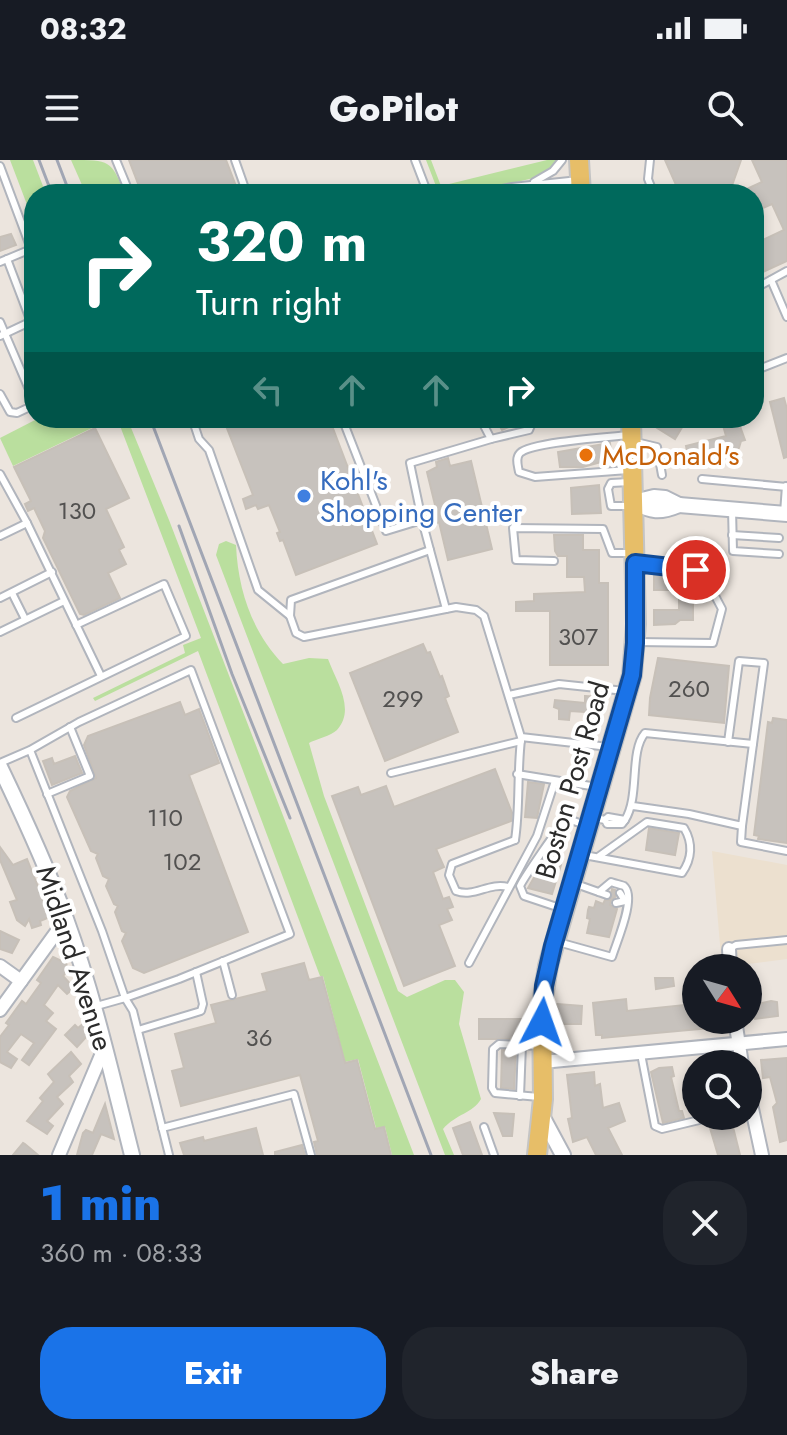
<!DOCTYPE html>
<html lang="en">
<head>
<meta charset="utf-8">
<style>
	:root { --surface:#171b24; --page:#20242c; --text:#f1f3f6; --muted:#9ea1a6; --accent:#1a73e8 }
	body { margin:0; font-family:Jost,sans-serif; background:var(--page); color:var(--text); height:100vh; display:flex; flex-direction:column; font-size:30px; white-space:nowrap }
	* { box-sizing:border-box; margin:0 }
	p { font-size:26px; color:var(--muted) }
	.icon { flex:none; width:44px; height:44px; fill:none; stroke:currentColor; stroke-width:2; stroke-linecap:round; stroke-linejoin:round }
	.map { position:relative; height:995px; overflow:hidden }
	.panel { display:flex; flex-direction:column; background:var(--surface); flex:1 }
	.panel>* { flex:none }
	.top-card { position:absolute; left:24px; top:24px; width:740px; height:244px; border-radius:32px; box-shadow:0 4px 12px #0003; background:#00695c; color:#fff; overflow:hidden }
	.needle { width:52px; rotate:127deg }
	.controls { position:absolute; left:682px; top:794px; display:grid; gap:16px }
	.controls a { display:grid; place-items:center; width:80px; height:80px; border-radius:50%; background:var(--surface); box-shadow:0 4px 12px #0003; font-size:40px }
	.pin { position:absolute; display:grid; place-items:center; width:68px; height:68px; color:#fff; margin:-34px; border:4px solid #fff; border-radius:50%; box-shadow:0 2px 8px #0007 }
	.me { position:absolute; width:88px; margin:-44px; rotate:4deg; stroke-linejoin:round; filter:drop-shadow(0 0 6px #0008) }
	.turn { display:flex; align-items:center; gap:28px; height:168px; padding:0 40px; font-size:36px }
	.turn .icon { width:104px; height:104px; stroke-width:2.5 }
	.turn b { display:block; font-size:56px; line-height:68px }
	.lanes { display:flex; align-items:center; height:76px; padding:0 40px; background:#0003; justify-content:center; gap:40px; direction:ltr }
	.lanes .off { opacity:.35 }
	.round { display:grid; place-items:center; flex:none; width:84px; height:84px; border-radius:32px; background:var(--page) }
	.overview { display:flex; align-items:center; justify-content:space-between; height:136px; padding:0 40px }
	h1 { font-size:48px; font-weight:800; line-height:60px; color:var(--accent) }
	.cta { display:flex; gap:16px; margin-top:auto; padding:16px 40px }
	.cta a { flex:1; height:92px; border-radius:32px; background:var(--accent); color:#fff; font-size:32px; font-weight:800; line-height:92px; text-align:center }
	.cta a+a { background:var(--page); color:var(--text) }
	.status { display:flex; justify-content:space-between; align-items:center; height:56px; padding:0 40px; background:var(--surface); direction:ltr }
	.status svg { height:22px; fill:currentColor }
	header { display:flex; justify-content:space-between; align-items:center; height:104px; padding:0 40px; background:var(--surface); font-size:36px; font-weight:800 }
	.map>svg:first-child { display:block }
	.education { fill:#ece0cf }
	.green { fill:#badf9e }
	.building { fill:#c7c2bd; stroke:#c7c0b8; stroke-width:2 }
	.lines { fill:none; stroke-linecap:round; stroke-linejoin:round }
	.service-casing { stroke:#b1b5bd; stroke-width:10 }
	.minor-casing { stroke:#b1b5bd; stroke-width:16 }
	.tertiary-casing { stroke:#b1b5bd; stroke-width:18 }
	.primary-casing { stroke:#c4c4c4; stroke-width:22 }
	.service { stroke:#fff; stroke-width:6 }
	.minor { stroke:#fff; stroke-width:12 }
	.tertiary { stroke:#fff; stroke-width:14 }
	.primary { stroke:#e7be68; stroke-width:18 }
	.rail { stroke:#a1a6b4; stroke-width:3 }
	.route-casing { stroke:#114b97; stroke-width:20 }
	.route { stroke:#1a73e8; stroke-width:14 }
	.food-dot { fill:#e8710a; stroke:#fff; stroke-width:3 }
	.shop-dot { fill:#3f7fe0; stroke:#fff; stroke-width:3 }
	.labels { text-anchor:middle; stroke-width:8; stroke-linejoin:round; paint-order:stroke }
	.number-label { font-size:24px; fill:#525150 }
	.food-label { font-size:28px; fill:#c56008; stroke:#fff; text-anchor:start }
	.shop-label { font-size:28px; fill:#366cbe; stroke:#fff; text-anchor:start }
	.street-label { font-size:28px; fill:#2b2b2b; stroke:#fff }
</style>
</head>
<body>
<div class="status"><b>08:32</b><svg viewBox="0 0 49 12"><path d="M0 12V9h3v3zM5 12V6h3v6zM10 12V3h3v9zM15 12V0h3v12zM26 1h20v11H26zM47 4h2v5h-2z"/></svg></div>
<header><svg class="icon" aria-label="menu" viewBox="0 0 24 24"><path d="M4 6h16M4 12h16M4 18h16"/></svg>GoPilot<svg class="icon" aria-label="search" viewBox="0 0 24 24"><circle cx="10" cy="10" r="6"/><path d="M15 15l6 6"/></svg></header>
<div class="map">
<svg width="787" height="995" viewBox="0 0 787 995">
	<rect width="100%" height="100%" fill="#ece5de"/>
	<path class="education" d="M 712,691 L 787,705 L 787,799 L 740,805 L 740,808 L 722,808 Z"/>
	<g class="green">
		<path d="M 10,0 L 33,0 L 46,34 L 34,34 L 34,63 Z"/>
		<path d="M 71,0 C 110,0 111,0 125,34 L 86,34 Z"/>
		<path d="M 426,0 L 431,0 L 441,26 L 547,0 L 559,0 L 552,9 L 538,17 L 465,34 L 439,34 Z"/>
		<path d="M 39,258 L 90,258 L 94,267 L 13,306 L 0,278 Z"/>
		<path d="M 117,258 L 127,258 L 169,360 L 414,995 L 392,995 L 385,967 L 376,968 L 358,899 L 345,902 L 323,816 L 320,816 L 198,491 L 95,541 L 93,538 L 185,493 L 183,485 L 201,478 Z"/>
		<path d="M 226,381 L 236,385 C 238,430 252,472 283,504 L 309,498 L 328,499 C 336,521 356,549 337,570 C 331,576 316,579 309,583 L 324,636 L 398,831 L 407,837 L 445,820 L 455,820 L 464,832 L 459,864 L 481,939 C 473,953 456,954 443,969 L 454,995 L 445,995 L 216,395 L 219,384 Z"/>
	</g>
	<g class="building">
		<path d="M 129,0 L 226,0 L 239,34 L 142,34 Z"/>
		<path d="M 665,0 L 741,0 L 729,34 L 680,34 Z"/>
		<path d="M 752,0 L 787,0 L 787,101 L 754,116 L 754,84 L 784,70 L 772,44 L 754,52 L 754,34 L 736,34 L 762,22 Z"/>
		<path d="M 11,74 L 16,85 L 0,91 L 0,77 Z"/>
		<path d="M 784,238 L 787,249 L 787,297 L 784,298 L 770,242 Z"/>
		<path d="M 223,258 L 329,258 L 377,384 L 296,415 L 283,380 L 280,381 L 277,373 L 280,372 L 269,345 L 258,349 L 256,345 L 246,349 L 243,339 L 253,335 Z"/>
		<path d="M 495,258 L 528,258 L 502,270 Z"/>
		<path d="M 663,258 L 675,258 L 684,264 L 675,279 L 657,268 Z"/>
		<path d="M 721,258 L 737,258 L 745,280 L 741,281 L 739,288 L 689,301 L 686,286 L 726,276 Z"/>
		<path d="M 95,268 L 129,338 L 106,349 L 124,387 L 119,390 L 126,404 L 108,413 L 120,438 L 84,455 L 80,454 L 43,378 L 45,371 L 34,348 L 28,351 L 25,344 L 31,341 L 14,307 Z"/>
		<path d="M 610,283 L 612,299 L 583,307 L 560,307 L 558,292 Z"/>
		<path d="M 448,298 L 450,306 L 471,301 L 492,389 L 448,400 L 439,362 L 436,363 L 433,350 L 436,349 L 427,312 L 437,307 L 436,302 Z"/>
		<path d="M 599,325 L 601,353 L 572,354 L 571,328 Z"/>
		<path d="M 554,375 L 583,375 L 583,390 L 599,390 L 599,423 L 608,423 L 608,505 L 550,505 L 550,451 L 516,451 L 516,442 L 534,441 L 534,434 L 585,432 L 584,417 L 567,417 L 567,396 L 558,396 L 555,391 Z"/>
		<path d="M 654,412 L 695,417 L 698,429 L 693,430 L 693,460 L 680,460 L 675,464 L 654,465 L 654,450 L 679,450 L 679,430 L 654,430 Z"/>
		<path d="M 423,484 L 427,493 L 430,492 L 440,517 L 442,516 L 449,536 L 445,538 L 458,572 L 385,601 L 350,513 Z"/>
		<path d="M 658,498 L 729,506 L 724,563 L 649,555 L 650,538 Z"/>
		<path d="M 585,536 L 601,537 L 600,553 L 570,551 L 569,560 L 559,559 L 559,549 L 554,547 L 555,540 L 585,543 Z"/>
		<path d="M 180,542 L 185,555 L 199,549 L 219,603 L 189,615 L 248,772 L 144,813 L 133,808 L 122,781 L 126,773 L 122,771 L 115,752 L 118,746 L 114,744 L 106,726 L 109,719 L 103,716 L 96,698 L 98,694 L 91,691 L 67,637 L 70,631 L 96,618 L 84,585 L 88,576 Z"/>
		<path d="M 773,558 L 787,560 L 787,683 L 758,679 L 759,676 L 754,675 L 768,562 L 772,563 Z"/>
		<path d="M 75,596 L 82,613 L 52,625 L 43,601 L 52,598 L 54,604 Z"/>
		<path d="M 495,609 L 512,653 L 511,661 L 436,689 L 444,707 L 433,712 L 443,739 L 449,737 L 453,747 L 447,749 L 452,760 L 439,765 L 455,806 L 404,826 L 332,636 L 358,627 L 361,635 L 386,626 L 394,647 Z"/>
		<path d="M 528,622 L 544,624 L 537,658 L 525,657 Z"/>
		<path d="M 649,668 L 679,673 L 675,695 L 646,690 Z"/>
		<path d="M 0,687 L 13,705 L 27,699 L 50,757 L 40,761 L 41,765 L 32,768 L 29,759 L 25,766 L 17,760 L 10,742 L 17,740 L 0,700 Z"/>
		<path d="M 544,700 L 561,705 L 552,734 L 528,728 Z"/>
		<path d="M 612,729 L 615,730 L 615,737 L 611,740 L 610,745 L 617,749 L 609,777 L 587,773 L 590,759 L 587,758 L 588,750 L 589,747 L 594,748 L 596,741 L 603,744 L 605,740 L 610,740 Z"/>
		<path d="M 0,771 L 19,780 L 12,793 L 0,789 Z"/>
		<path d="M 53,797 L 66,803 L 68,810 L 63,816 L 74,828 L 67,834 L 58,825 L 44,845 L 53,853 L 46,861 L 56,869 L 29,905 L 22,900 L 34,883 L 21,874 L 7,892 L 17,899 L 11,908 L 0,902 L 0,877 L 9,865 L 6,863 L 22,841 L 26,844 L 41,823 L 37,820 Z"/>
		<path d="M 304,803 L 309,820 L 322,817 L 345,903 L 357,900 L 375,969 L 384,967 L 391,995 L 317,995 L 314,982 L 318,981 L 300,915 L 181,946 L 172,911 L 184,908 L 175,874 L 216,863 L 211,845 L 267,831 L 262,814 Z"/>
		<path d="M 655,818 L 673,818 L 674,826 L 656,829 Z"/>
		<path d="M 626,839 L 627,851 L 694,844 L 695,860 L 721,860 L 721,867 L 602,878 L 602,875 L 596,875 L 593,843 Z"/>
		<path d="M 771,841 L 777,842 L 778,856 L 755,859 L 753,845 Z"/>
		<path d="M 557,844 L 582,846 L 581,864 L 556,864 Z"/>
		<rect x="479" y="859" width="42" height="20"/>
		<path d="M 85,862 L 88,875 L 77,887 L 65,875 L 75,865 L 78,868 Z"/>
		<path d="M 502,890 L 516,891 L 514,929 L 501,928 Z"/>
		<path d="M 71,892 L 81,904 L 69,916 L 73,922 L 57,937 L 63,944 L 47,961 L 53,966 L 47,974 L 27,961 L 43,941 L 40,938 L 54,922 L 48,914 Z"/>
		<path d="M 787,898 L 787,980 L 780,982 L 773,947 L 777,943 L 770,917 L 763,918 L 761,900 Z"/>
		<path d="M 672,907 L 674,916 L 671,917 L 679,951 L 682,951 L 684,958 L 663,963 L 651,912 L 659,908 Z"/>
		<path d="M 594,912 L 595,926 L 600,924 L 603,948 L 619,943 L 625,961 L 608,968 L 622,995 L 596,995 L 587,977 L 573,982 L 568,959 L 572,958 L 567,915 Z"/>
		<path d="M 105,944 L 114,979 L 101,974 L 92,995 L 77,995 L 83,973 L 86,970 L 93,973 Z"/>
		<path d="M 494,953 L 514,954 L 512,976 L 503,976 Z"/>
		<path d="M 470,962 L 482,995 L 463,995 L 453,968 Z"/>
		<path d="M 732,963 L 740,995 L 718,995 L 710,968 Z"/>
		<path d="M 256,968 L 263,995 L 184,995 L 180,983 L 203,977 L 204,981 Z"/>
		<path d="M 23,983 L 25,984 L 38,995 L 13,995 Z"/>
		<path d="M 302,985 L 305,995 L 275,995 L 275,992 Z"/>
	</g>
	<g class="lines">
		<g class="service-casing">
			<g id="service">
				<path d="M 116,0 L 130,34"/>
				<path d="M 235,0 L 247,34"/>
				<path d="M 415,0 L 428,34"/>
				<path d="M 650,0 L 648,19 L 654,34"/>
				<path d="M 0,6 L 34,97"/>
				<path d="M 534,22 L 553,11 L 562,0"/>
				<path d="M 479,34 L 512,27 L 579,20"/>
				<path d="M 7,99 L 34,170"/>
				<path d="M 0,102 L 31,89"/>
				<path d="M 771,120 L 787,157"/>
				<path d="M 754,129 L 787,111"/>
				<path d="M 0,162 L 34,241"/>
				<path d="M 0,176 L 34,160"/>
				<path d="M 754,211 L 787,198"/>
				<path d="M 0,234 L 10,252 L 17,253 L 34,245"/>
				<path d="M 192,258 L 199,279 L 209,290 L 258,430 L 290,456"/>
				<path d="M 342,258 L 386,371 L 422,360 L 410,303 L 491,279 L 480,258"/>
				<path d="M 491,279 L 529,270 L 534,258"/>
				<path d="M 636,282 L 657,287 L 662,315"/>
				<path d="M 628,310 L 535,317 L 519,312 C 518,306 515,298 520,293 C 531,282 610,277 629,275"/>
				<path d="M 0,314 L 27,363 L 101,516"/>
				<path d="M 702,319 L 787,327"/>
				<path d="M 630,322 L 611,323 L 608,329 L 611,346 L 632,346"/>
				<path d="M 732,349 L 733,391 L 779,394"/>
				<path d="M 784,353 L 786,326"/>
				<path d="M 422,360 L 430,390 L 291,440 L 290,456 L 296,473 L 304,477 L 456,447 L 476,450 L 484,456 L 521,577 L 609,587"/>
				<path d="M 732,375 L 779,378"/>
				<path d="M 0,376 L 27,363"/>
				<path d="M 430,390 L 446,449"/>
				<path d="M 554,401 L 516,400 L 513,368 L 603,369 L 612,393 L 631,393"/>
				<path d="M 12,433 L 25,459"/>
				<path d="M 0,438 L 52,412"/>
				<path d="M 0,472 L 64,441"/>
				<path d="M 637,482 L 713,483 L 722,449 L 705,417 L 696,410 L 638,404"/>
				<path d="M 509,535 L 559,524 L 625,531"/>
				<path d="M 16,558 L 186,476 L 164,424 L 76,465"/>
				<path d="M 728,582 L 739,501 L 764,503 L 753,584"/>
				<path d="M 0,603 L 30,590 L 79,562 L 191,510 L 290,774 L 179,819 L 125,838 L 102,771 L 30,590"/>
				<path d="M 391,613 L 521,581"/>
				<path d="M 517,614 L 597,627"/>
				<path d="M 47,634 L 90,616 L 70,567"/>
				<path d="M 595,658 L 605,660 L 607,664 L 622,664 L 625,660 L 608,657 L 605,660"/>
				<path d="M 625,660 C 640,636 629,592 645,573 L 753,584 L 742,666 L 689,654 L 633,646"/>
				<path d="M 742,666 L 741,682 L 787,691"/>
				<path d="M 515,680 C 520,647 517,614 521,580"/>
				<path d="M 584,695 L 682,713 C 692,699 693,683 684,668 L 647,662 L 598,697"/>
				<path d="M 576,724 L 607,735"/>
				<path d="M 508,727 C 489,722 474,738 456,731 L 449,715 L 452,704 L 515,680"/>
				<path d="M 616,743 L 625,741 L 620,733"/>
				<path d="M 563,749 L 524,736 L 520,726 C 524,718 560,664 565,662 C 567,661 569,661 571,660 L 585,665"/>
				<path d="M 558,782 L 612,797 C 616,783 637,737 624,726 C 622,725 613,723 611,722 L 599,732"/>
				<path d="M 729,789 L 736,785 L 787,780"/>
				<path d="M 223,801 L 232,835"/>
				<path d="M 469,803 L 537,676 L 555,621"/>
				<path d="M 93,847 L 125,838 L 133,851 L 169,995"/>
				<path d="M 138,870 L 201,851 L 203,844 L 196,812"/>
				<path d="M 641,894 L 655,966 L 662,969 L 716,956"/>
				<path d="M 520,936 L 522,885"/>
				<path d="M 539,937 L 495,933 L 492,928 L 493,889 L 499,884 L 541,886"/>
				<path d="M 484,967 L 494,995"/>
				<path d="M 162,968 L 294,934 L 311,995"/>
			</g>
		</g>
		<g class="minor-casing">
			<g id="minor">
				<path d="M 729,789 L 730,808"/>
				<path d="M 0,806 L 21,821"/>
				<path d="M 0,850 L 66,759"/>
				<path d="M 735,860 L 742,904"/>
				<path d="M 542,902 L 787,879"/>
				<path d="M 748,930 L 762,995"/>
				<path d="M 59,995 L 105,886"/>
			</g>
		</g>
		<g class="tertiary-casing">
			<g id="tertiary">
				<path d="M 654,337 L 665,338 L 679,345 C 660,353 651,352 634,342 Z"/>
				<path d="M 679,345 L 787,354"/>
				<path d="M 0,607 C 24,657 47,707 66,759 C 94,836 112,916 132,995"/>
				<path d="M 542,956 L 563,995"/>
			</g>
		</g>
		<g class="primary-casing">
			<g id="primary">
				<path d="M 579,0 L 581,34"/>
				<path d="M 537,995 L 543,939 L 542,844 L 548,806 L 632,515 L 636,464 L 631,258"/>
			</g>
		</g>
		<use href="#service" class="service"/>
		<use href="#minor" class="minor"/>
		<use href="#tertiary" class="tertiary"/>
		<use href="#primary" class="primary"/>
		<g class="rail">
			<path d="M 39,0 L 52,34"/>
			<path d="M 57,0 L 70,34"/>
			<path d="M 150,258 L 431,995"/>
			<path d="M 179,366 L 232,514 L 290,658"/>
		</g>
	</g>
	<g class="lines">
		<g class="route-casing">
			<path id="route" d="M 542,862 L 544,826 L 553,786 L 632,515 L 635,483 L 635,403 L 696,410"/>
		</g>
		<use href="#route" class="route"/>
	</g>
	<circle class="food-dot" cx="586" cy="295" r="8"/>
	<circle class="shop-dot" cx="304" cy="336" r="8"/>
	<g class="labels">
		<g class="number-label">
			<text x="77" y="359">130</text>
			<text x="578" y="485">307</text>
			<text x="689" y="537">260</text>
			<text x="403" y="547">299</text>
			<text x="165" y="666">110</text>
			<text x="182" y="710">102</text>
			<text x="259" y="886">36</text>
		</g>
		<g class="food-label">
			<text x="602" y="305">McDonald's</text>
		</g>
		<g class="shop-label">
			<text x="320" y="330">Kohl's<tspan x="320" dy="32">Shopping Center</tspan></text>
		</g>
		<g class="street-label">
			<text transform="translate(572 620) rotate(-74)" y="10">Boston Post Road</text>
			<text transform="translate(75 798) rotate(72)" y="10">Midland Avenue</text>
		</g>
	</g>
</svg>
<div class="controls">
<a><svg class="needle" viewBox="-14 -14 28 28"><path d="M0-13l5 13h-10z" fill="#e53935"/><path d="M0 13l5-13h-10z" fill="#9ea1a6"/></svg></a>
<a><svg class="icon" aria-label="search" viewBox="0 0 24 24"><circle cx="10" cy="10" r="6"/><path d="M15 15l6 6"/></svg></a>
</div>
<div class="pin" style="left:696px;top:410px;background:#d93025"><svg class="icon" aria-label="arrive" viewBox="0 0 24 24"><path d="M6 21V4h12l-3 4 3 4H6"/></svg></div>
<svg class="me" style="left:542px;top:862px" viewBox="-20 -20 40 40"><path d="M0-17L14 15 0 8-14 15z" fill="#1a73e8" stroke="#fff" stroke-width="4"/></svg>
<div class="top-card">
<div class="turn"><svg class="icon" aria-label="right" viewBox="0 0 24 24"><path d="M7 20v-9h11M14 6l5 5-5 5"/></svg><div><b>320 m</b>Turn right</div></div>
<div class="lanes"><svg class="icon off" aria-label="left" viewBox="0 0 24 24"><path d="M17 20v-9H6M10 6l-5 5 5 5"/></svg><svg class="icon off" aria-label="ahead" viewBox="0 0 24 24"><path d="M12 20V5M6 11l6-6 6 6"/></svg><svg class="icon off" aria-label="ahead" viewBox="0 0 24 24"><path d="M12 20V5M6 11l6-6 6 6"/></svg><svg class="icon" aria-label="right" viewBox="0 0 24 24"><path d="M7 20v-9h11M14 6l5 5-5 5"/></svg></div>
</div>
</div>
<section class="panel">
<div class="overview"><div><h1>1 min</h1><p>360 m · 08:33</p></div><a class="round"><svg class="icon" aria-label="close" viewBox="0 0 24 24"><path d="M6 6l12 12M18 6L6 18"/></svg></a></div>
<div class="cta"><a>Exit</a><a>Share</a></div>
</section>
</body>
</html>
